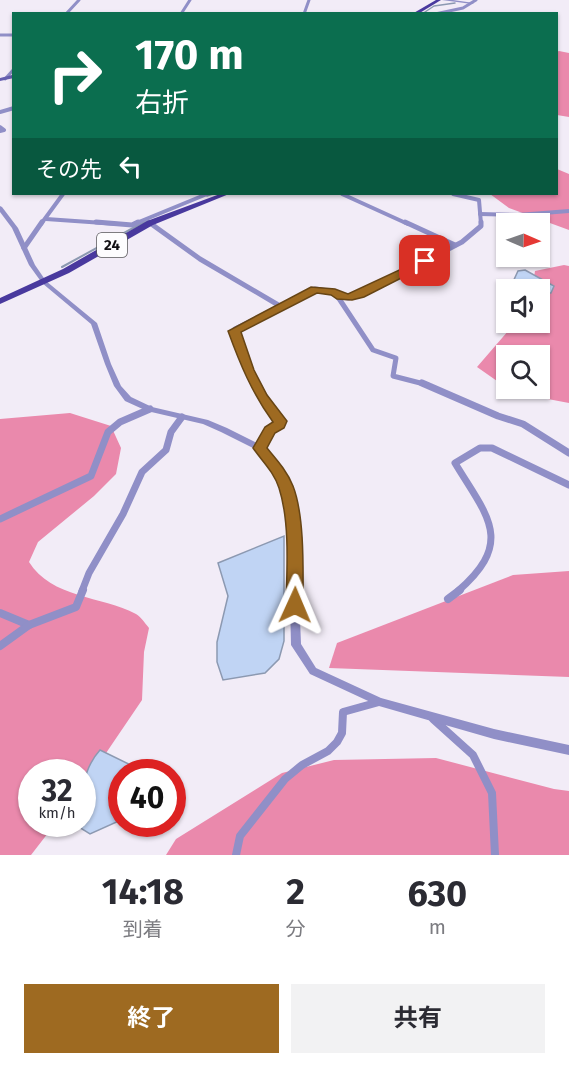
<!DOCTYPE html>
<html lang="ja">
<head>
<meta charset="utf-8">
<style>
	:root { --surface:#fff; --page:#f2f2f3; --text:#2b2b33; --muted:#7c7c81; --accent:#9e6a21 }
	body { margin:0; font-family:"Fira Sans","Noto Sans JP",sans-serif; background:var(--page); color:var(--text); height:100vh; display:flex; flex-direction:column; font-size:22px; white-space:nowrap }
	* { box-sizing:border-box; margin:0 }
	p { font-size:20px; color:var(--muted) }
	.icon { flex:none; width:33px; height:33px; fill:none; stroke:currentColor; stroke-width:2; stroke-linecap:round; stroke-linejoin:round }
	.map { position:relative; height:855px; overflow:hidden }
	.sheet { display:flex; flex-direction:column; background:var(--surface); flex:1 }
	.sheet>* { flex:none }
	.top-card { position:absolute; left:12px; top:12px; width:546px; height:183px; border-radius:0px; box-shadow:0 2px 4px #0004; background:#0b6e4f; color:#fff; overflow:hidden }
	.needle { width:39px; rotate:92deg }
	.fabs { position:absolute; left:496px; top:213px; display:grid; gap:12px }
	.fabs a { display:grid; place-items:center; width:54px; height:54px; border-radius:0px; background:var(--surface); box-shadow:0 2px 4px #0004; font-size:30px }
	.speed { position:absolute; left:18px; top:759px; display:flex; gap:12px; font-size:30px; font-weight:700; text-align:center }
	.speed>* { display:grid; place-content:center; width:78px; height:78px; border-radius:50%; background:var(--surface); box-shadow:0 2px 4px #0004; line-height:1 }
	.speed small { font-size:15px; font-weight:400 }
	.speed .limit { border:9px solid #d22; background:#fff; color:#111 }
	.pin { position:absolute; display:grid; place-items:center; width:51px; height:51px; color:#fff; margin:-26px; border-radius:12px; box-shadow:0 3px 9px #0006 }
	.me { position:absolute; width:66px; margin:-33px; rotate:1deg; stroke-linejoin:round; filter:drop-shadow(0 0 4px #0008) }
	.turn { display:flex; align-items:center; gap:21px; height:126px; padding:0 24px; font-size:27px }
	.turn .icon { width:78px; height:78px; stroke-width:2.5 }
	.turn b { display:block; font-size:42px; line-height:51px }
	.then { display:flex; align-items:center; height:57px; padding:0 24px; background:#0003; gap:12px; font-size:22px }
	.eta { display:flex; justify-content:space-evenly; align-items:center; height:102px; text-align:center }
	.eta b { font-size:36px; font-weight:700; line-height:42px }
	.action { display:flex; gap:12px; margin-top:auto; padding:12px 24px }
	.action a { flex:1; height:69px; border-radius:0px; background:var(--accent); color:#fff; font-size:24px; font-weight:700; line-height:69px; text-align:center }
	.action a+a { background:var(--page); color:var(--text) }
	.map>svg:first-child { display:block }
	.forest { fill:#ea89ac }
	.water { fill:#c0d4f4; stroke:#8c99b1; stroke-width:1.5 }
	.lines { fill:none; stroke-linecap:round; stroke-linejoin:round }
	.stream-far1 { stroke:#8c99b1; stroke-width:1.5 }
	.stream { stroke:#8c99b1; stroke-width:2 }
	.minor-far4 { stroke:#908fc7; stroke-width:3 }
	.minor-far3 { stroke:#908fc7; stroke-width:4 }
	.minor-far2 { stroke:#908fc7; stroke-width:5 }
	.minor-far1 { stroke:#908fc7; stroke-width:7 }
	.minor { stroke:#908fc7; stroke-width:8 }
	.tertiary { fill:#908fc7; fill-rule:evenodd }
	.secondary { fill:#655fb0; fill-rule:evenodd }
	.primary { fill:#49399e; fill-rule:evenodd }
	.route { fill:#9e6a21; stroke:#674515; stroke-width:1.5 }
	.labels { text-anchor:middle; stroke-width:6; stroke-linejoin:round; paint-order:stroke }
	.shield { fill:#fdfcfe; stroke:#58575a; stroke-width:1.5 }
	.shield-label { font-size:15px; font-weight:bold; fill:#121014 }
</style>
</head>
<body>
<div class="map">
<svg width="569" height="855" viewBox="0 0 569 855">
	<rect width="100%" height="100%" fill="#f2ecf7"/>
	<g class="forest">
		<path d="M 559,51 L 569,53 L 569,117 L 557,115 L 556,52 Z"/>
		<path d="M 557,169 L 569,174 L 569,230 L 509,208 L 490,194 L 556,194 Z"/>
		<path d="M 564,265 L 569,266 L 569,403 L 532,396 L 508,389 L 540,388 L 540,356 L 507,356 L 507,388 L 477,367 L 515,323 L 540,322 L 540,290 L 532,289 L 535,271 Z"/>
		<path d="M 70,413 L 111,426 L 121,448 L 116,474 L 94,496 L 38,542 L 29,562 C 51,598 102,596 136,614 C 141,617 145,623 149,628 L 144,652 L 142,700 L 83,787 L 82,772 L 32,772 L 32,824 L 55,824 L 31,855 L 0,855 L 0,419 Z"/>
		<path d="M 569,571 L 569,677 L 329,668 L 337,643 L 513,575 Z"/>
		<path d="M 436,758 L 554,789 L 569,791 L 569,855 L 166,855 L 176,839 L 282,773 L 334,760 Z"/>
	</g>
	<g class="water">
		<path d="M 525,270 L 554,286 L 551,293 L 540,293 L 540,290 L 522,289 L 512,284 L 518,271 Z"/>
		<path d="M 284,536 L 284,641 L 279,659 L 265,673 L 223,680 L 217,662 L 217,642 L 228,596 L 218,563 Z"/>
		<path d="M 100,750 L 145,772 L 122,772 L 121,820 L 90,834 L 74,824 L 82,824 C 82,796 81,771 100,750 Z"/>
	</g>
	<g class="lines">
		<g class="stream-far1">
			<path d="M 422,14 L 434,6 L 455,3"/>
			<path d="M 207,196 L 213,194"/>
			<path d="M 142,224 L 149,220"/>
		</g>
		<path class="stream" d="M 62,267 L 144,222"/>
		<g class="minor-far4">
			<path d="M 66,14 L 79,0"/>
			<path d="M 181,14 L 190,0"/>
			<path d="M 304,14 L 309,0"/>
			<path d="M 435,14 L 463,8 L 476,0"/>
			<path d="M 0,35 L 14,35"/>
			<path d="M 5,79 L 14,69"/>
		</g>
		<g class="minor-far3">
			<path d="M 0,112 L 14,108"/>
			<path d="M 0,127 L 4,130 L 0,131"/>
			<path d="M 342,194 L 408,224"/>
			<path d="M 453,194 L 479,200 L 481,224"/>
			<path d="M 480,214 L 518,215 L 569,211"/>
			<path d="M 46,219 L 118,224"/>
			<path d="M 41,224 L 63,194"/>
			<path d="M 134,224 L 207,194"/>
		</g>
		<g class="minor-far2">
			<path d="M 96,222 L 132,225 L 138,222"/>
			<path d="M 405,222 L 455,245"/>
			<path d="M 150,223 L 200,259 L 280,306"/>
			<path d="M 24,248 L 42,222"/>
			<path d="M 336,294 L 373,350 L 396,358 L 393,376 L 428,385"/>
			<path d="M 257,385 L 240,351 L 235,329 L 315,289 L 335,292 L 337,296 L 348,298 L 360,295 L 462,242 L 481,226 L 481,222"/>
		</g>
		<g class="minor-far1">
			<path d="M 256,383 L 280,421 L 279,425 L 270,430 L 260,448"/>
			<path d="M 422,383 L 498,416 L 523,424 L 569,453"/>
			<path d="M 0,519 L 91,476 L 108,432 L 120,422 L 150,409"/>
			<path d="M 82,591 L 89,573 L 123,514 L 142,472 L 166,450 L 171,432 L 182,417"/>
			<path d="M 458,591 C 516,541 486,515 455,463 L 480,448 L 492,448 L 569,485"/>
		</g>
		<g class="minor">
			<path d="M 448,599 L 460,590"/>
			<path d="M 0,613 L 29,625"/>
			<path d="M 0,646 L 29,625 L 76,607 L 83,590"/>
			<path d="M 433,719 L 473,755 L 492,793 L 495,855"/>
			<path d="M 236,855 L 240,836 L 285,779 L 302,765 L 328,751 L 337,742 L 342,733 L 343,712 L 379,702"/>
		</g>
		<g class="tertiary">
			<path d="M 442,0 L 453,0 L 474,3 L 472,4 Z"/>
			<path d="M 0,206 L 2,207 L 18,228 L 35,265 L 46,281 L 97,323 L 111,364 L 121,386 L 131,397 L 152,407 L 208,420 L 227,428 L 263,446 L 281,468 L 290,488 L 296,518 L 301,644 L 316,668 L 381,698 L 494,729 L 569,745 L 569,755 L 494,739 L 379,706 L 310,674 L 291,645 L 288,518 L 282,488 L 274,471 L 257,450 L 221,432 L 203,424 L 147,411 L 125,401 L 114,386 L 105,364 L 91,324 L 42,283 L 29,265 L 12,228 L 0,212 Z"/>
		</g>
		<path class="secondary" d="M 12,75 L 14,75 L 14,78 L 0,81 L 0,78 Z"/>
		<g class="primary">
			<path d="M 436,0 L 441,0 L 418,14 L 412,14 Z"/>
			<path d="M 220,194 L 229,194 L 153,225 L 69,273 L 0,304 L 0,298 L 63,269 L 147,221 Z"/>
		</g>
	</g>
	<path class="route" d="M 425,258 L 431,261 L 429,264 L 364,297 L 352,300 L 337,299 L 331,295 L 317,293 L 241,332 L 254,370 L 267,395 L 287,421 L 284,428 L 275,433 L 267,448 C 277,460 287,471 293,486 C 305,517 303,572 303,605 L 301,610 L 295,612 L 289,610 L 286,605 C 287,569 290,522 279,488 C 274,472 262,461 253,448 L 265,427 L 273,422 C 252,393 240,364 228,331 L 311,287 L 335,289 L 348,294 Z"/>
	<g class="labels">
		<rect class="shield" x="97" y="233" width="30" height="24" rx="4.5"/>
		<g class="shield-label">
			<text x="112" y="250">24</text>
		</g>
	</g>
</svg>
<div class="fabs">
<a><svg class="needle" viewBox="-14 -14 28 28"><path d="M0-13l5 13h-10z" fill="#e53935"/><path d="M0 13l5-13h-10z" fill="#7c7c81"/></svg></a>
<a><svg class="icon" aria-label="sound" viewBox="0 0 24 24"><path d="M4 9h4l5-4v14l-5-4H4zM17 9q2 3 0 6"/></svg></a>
<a><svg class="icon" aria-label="search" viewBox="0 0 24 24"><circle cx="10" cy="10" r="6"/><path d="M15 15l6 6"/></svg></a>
</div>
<div class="speed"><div>32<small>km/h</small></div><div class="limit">40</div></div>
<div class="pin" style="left:425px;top:261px;background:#d93025"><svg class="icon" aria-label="arrive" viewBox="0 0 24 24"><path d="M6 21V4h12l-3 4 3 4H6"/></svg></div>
<svg class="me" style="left:295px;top:605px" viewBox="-20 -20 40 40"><path d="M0-17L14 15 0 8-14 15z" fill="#9e6a21" stroke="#fff" stroke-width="4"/></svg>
<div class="top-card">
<div class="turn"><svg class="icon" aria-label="right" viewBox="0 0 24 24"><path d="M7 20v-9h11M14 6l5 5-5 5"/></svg><div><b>170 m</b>右折</div></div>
<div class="then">その先<svg class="icon" aria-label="left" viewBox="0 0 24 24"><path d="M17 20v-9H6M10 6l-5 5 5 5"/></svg></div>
</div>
</div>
<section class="sheet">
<div class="eta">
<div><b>14:18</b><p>到着</p></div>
<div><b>2</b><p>分</p></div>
<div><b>630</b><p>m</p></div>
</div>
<div class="action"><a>終了</a><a>共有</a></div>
</section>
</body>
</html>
